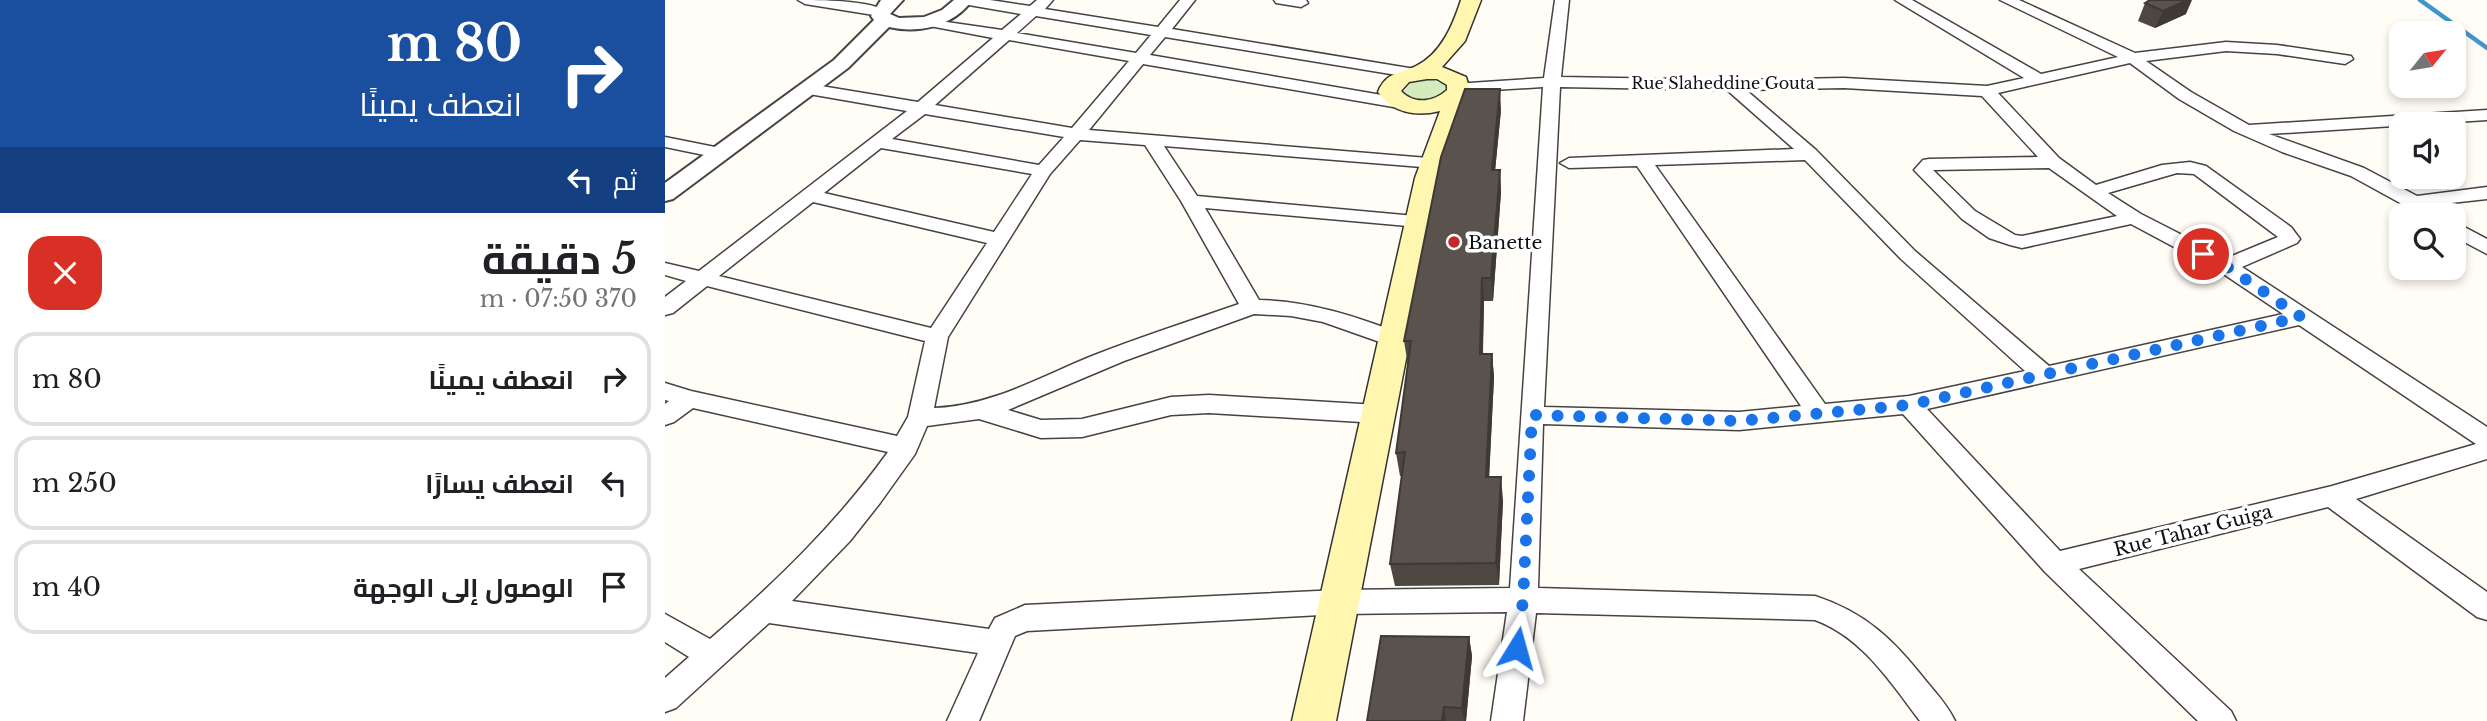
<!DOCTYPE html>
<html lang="ar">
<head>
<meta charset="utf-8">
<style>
	:root { --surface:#fff; --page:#f2f2f2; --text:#202124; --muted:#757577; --line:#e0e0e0 }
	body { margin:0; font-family:"Libre Baskerville",Cairo,serif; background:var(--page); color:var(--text); direction:rtl; height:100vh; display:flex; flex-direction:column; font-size:26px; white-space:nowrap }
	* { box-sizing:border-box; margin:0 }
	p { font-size:23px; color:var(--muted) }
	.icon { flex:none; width:38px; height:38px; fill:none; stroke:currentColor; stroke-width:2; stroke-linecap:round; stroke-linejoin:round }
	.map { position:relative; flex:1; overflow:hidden; direction:ltr }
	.side { display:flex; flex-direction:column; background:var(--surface); width:665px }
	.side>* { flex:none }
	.guide { background:#1a4fa0; color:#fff; overflow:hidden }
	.needle { width:46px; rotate:60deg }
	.controls { position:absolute; left:1724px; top:21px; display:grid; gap:14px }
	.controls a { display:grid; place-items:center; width:77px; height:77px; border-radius:14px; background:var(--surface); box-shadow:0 4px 10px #0003; font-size:35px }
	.pin { position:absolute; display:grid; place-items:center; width:60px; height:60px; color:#fff; margin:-30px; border:4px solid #fff; border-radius:50%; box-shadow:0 2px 7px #0007 }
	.me { position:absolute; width:77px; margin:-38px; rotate:8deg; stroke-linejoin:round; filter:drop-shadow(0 0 5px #0008) }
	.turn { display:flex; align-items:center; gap:24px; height:147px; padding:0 28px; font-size:32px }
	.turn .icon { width:91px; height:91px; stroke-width:2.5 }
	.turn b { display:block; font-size:49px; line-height:60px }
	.then { display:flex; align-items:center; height:66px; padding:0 28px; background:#0003; gap:14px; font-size:26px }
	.round { display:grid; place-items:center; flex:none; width:74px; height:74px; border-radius:21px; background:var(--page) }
	.head { display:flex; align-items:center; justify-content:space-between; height:119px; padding:0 28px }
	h1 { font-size:42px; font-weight:700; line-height:52px }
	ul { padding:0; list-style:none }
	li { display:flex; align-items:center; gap:21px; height:94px; margin:0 14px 10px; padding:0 14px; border:4px solid var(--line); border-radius:21px }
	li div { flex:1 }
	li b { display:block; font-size:26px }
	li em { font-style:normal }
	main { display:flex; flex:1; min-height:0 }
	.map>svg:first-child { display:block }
	.green { fill:#d5ebbd }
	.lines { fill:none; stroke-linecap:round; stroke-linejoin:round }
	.stream { stroke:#3f96cf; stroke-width:4.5 }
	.minor-casing { stroke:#444; stroke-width:3 }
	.tertiary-casing { stroke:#444; stroke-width:4 }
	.secondary-casing { stroke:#333; stroke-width:3 }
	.minor { fill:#fff; fill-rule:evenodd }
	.tertiary { fill:#fff; fill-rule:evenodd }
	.secondary { fill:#fff6b0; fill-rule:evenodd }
	.wall { fill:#4d4742 }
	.shaded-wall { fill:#3f3936 }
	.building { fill:#5a524d; stroke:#3f3936; stroke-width:2 }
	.route { stroke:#1a73e8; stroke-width:12; stroke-dasharray:0 21.6 }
	.poi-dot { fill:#c4262e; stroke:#fff; stroke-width:2.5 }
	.labels { text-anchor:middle; stroke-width:7; stroke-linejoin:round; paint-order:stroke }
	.far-street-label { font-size:16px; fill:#111; stroke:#fff }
	.poi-label { font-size:19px; fill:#111; stroke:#fff; text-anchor:start }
	.street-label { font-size:19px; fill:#111; stroke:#fff }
</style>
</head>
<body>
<main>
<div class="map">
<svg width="1822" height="721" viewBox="0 0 1822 721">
	<rect width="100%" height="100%" fill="#fffdf5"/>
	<path class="green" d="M 764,79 L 779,84 L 781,87 L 777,94 C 765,101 750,103 739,92 L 745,83 Z"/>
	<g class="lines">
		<path class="stream" d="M 1755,0 L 1822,48"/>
		<g class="minor-casing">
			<g id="minor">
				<path d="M 133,0 C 154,0 207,0 222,12 L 215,16 L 140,4 Z"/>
				<path d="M 291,0 L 325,0 L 365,6 L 372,0 L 388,0 L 380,9 L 493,27 L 515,0 L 530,0 L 507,29 L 756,70 L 758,73 L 756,76 L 750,78 L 500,37 L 485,55 L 734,98 L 742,103 L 734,108 L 478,64 L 424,130 L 763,158 L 766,162 L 757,167 L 499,146 L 532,196 L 761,217 L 764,221 L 754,227 L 540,208 L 594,300 C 644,301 690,316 737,334 L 740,339 L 737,344 L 729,347 L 658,322 L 626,316 L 589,314 L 459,361 L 343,410 L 376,420 L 417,419 L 506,397 L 544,395 L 713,405 L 721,408 L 725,414 L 721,420 L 713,423 L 544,413 L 506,415 L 417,437 L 376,438 L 314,419 L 262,426 L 250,454 L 215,503 L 185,541 L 127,601 L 324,629 L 330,618 L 360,605 L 674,590 L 845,588 L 878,87 L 795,92 L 787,87 L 789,84 L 879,78 L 890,0 L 904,0 L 896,77 L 1066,80 L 1179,78 L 1322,86 L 1359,78 L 1230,0 L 1247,0 L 1376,74 L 1453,57 L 1335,0 L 1354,0 L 1470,53 L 1561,42 L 1612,45 L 1686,56 L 1688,59 L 1680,64 L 1612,54 L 1561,51 L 1481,61 L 1526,92 L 1584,125 L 1822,110 L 1822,120 L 1604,134 L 1699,168 L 1752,196 L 1822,187 L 1822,199 L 1768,205 L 1780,215 L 1757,215 L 1686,176 L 1617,152 L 1569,131 L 1514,99 L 1465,63 L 1333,93 L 1394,158 L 1431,185 L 1497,165 L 1525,162 L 1541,166 L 1626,227 L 1635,239 L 1632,243 L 1577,267 L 1822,427 L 1822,459 L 1691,499 L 1822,592 L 1822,620 L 1812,617 L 1663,507 L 1414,569 L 1566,711 L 1571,721 L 1533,721 L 1380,572 L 1238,414 L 1074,430 L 878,424 L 873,588 L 1150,596 C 1201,613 1228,639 1261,681 C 1272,694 1283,706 1290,721 L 1255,721 C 1226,683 1197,637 1150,620 L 871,613 L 858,721 L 826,721 L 842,612 L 674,614 L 362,631 L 350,636 L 314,721 L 282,721 L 313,653 L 104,623 L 11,708 L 0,712 L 0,678 L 24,657 L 0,642 L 0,614 L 45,639 C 111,582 172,523 223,452 L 28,408 L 9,422 L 0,425 L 0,404 L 4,401 L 0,400 L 0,383 L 26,391 L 232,436 L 243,417 L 260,341 L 42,286 L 8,313 L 0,315 L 0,297 L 21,281 L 0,275 L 0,263 L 34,271 L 242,111 L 144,94 L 136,89 L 138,86 L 144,84 L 253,102 L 328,38 L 254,24 L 252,21 L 254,18 L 337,30 L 356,14 L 298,4 ZM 371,16 L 486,35 L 471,53 L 352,33 ZM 344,40 L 464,61 L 407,128 L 270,105 ZM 895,87 L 1062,90 L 1129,149 L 904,158 L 895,163 L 904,168 L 972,166 L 1136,406 L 1074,412 L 879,407 ZM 1179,88 L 1317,96 L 1373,157 L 1264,159 L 1258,160 L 1249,170 L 1297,219 L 1324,238 L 1345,245 L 1357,248 L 1466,224 L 1554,271 L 1618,314 L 1384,366 L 1250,251 L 1151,150 L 1081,90 ZM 260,114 L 399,137 L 374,165 L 227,139 ZM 415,140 L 480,145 L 516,201 L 574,304 C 525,321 475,337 427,356 C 375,377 326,406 269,408 L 283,337 L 385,174 ZM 216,148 L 367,174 L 329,232 L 159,193 ZM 1140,160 L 1236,259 L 1360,371 L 1244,396 L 1160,404 L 990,165 ZM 1384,168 L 1452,216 L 1357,236 L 1350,235 L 1310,211 L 1268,170 ZM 1512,173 L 1529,174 L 1613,237 L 1562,258 L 1476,214 L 1443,193 ZM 148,202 L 322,243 L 266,328 L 54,276 ZM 1634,325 L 1811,444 L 1667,486 L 1395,551 L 1262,409 Z"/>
				<path d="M 609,0 L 641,0 L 643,3 L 636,7 L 611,3 Z"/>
				<path d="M 0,137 L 60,149 L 63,153 L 54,158 L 0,147 Z"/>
				<path d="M 1788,221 L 1822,239 L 1822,254 L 1788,236 Z"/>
			</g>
		</g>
		<g class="tertiary-casing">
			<path id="tertiary" d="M 216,0 L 238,0 L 225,14 L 234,18 L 259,17 L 277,10 L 289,0 L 307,0 C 289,26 254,34 224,27 L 183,68 L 8,199 L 0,201 L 0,183 L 169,60 L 209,20 L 206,16 Z"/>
		</g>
		<g class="secondary-casing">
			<path id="secondary" d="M 796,0 L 816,0 L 800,41 L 777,67 L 801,77 L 805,91 L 776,178 L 671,721 L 627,721 L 750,178 L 775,111 C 751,117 727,113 713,92 C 721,72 734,74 751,66 C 776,54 788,25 796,0 ZM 762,79 L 772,79 L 782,85 L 782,90 C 769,102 749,105 736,91 L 744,82 Z"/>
		</g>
		<use href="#minor" class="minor"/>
		<use href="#tertiary" class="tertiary"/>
		<use href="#secondary" class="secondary"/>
	</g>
	<g class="wall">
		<path d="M 1480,3 L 1521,14 L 1490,28 L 1473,21 Z"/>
		<path d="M 836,110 L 830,170 L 835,170 L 836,192 L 828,301 L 819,301 L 818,354 L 827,354 L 829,377 L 824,477 L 838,500 L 834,585 L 730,586 L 725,564 L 737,476 L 735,476 L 731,453 L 743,365 L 739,341 Z"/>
		<path d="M 804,637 L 807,656 L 801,721 L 702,721 Z"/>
	</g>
	<g class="shaded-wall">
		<path d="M 1522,0 L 1527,0 L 1521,14 L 1490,28 L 1498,11 Z"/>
		<path d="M 835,89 L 836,110 L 828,192 L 827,170 Z"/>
		<path d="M 835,170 L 836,192 L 828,301 L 826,278 Z"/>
		<path d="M 817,278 L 819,301 L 817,377 L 815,354 Z"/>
		<path d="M 827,354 L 829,377 L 823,500 L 821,477 Z"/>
		<path d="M 836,477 L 838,500 L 834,585 L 831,563 Z"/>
		<path d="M 804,637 L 807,656 L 801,721 L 799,721 L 797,708 Z"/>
		<path d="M 779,707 L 781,721 L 777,721 Z"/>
	</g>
	<g class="building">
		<path d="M 1485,0 L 1522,0 L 1498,11 L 1480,3 Z"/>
		<path d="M 800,89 L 835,89 L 827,170 L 835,170 L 826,278 L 817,278 L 815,354 L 827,354 L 821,477 L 836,477 L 831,563 L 725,564 L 740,452 L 731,453 L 746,341 L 739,341 L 776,157 Z"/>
		<path d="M 716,636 L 804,637 L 797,708 L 779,707 L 777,721 L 702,721 Z"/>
	</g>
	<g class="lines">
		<path class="route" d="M 852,648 L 858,600 L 867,415 L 1074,421 L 1244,405 L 1636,317 L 1561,266 L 1538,254"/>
	</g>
	<circle class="poi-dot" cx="789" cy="242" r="7"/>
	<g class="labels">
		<g class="far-street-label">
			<text x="1058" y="89">Rue Slaheddine Gouta</text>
		</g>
		<g class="poi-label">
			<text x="803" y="249">Banette</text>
		</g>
		<g class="street-label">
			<text transform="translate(1528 530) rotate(-14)" y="7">Rue Tahar Guiga</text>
		</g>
	</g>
</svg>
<div class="controls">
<a><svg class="needle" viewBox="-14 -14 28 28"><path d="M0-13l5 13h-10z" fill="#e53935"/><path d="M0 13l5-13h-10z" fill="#757577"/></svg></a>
<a><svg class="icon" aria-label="sound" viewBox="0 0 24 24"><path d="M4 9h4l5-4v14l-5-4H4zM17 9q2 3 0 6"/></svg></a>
<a><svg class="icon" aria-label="search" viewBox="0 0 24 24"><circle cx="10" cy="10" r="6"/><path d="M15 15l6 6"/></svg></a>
</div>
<div class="pin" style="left:1538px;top:254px;background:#d93025"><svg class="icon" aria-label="arrive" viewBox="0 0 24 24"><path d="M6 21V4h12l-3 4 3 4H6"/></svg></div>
<svg class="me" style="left:852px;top:648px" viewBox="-20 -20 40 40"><path d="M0-17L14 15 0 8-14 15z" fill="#1a73e8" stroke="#fff" stroke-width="4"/></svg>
</div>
<section class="side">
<div class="guide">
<div class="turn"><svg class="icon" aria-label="right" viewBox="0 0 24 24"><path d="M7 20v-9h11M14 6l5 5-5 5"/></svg><div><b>80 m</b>انعطف يمينًا</div></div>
<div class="then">ثم<svg class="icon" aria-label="left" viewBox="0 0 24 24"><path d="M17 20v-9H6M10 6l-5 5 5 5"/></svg></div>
</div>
<div class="head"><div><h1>5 دقيقة</h1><p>370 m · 07:50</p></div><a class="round" style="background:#d93025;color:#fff"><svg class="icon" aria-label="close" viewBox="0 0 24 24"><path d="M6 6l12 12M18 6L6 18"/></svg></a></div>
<ul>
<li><svg class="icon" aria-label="right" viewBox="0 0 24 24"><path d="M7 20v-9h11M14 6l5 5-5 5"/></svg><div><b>انعطف يمينًا</b></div><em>80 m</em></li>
<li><svg class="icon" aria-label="left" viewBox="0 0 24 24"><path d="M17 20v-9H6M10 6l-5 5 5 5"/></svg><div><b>انعطف يسارًا</b></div><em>250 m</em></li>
<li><svg class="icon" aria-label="arrive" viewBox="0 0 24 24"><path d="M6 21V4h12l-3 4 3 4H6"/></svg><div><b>الوصول إلى الوجهة</b></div><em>40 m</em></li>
</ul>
</section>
</main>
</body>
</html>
